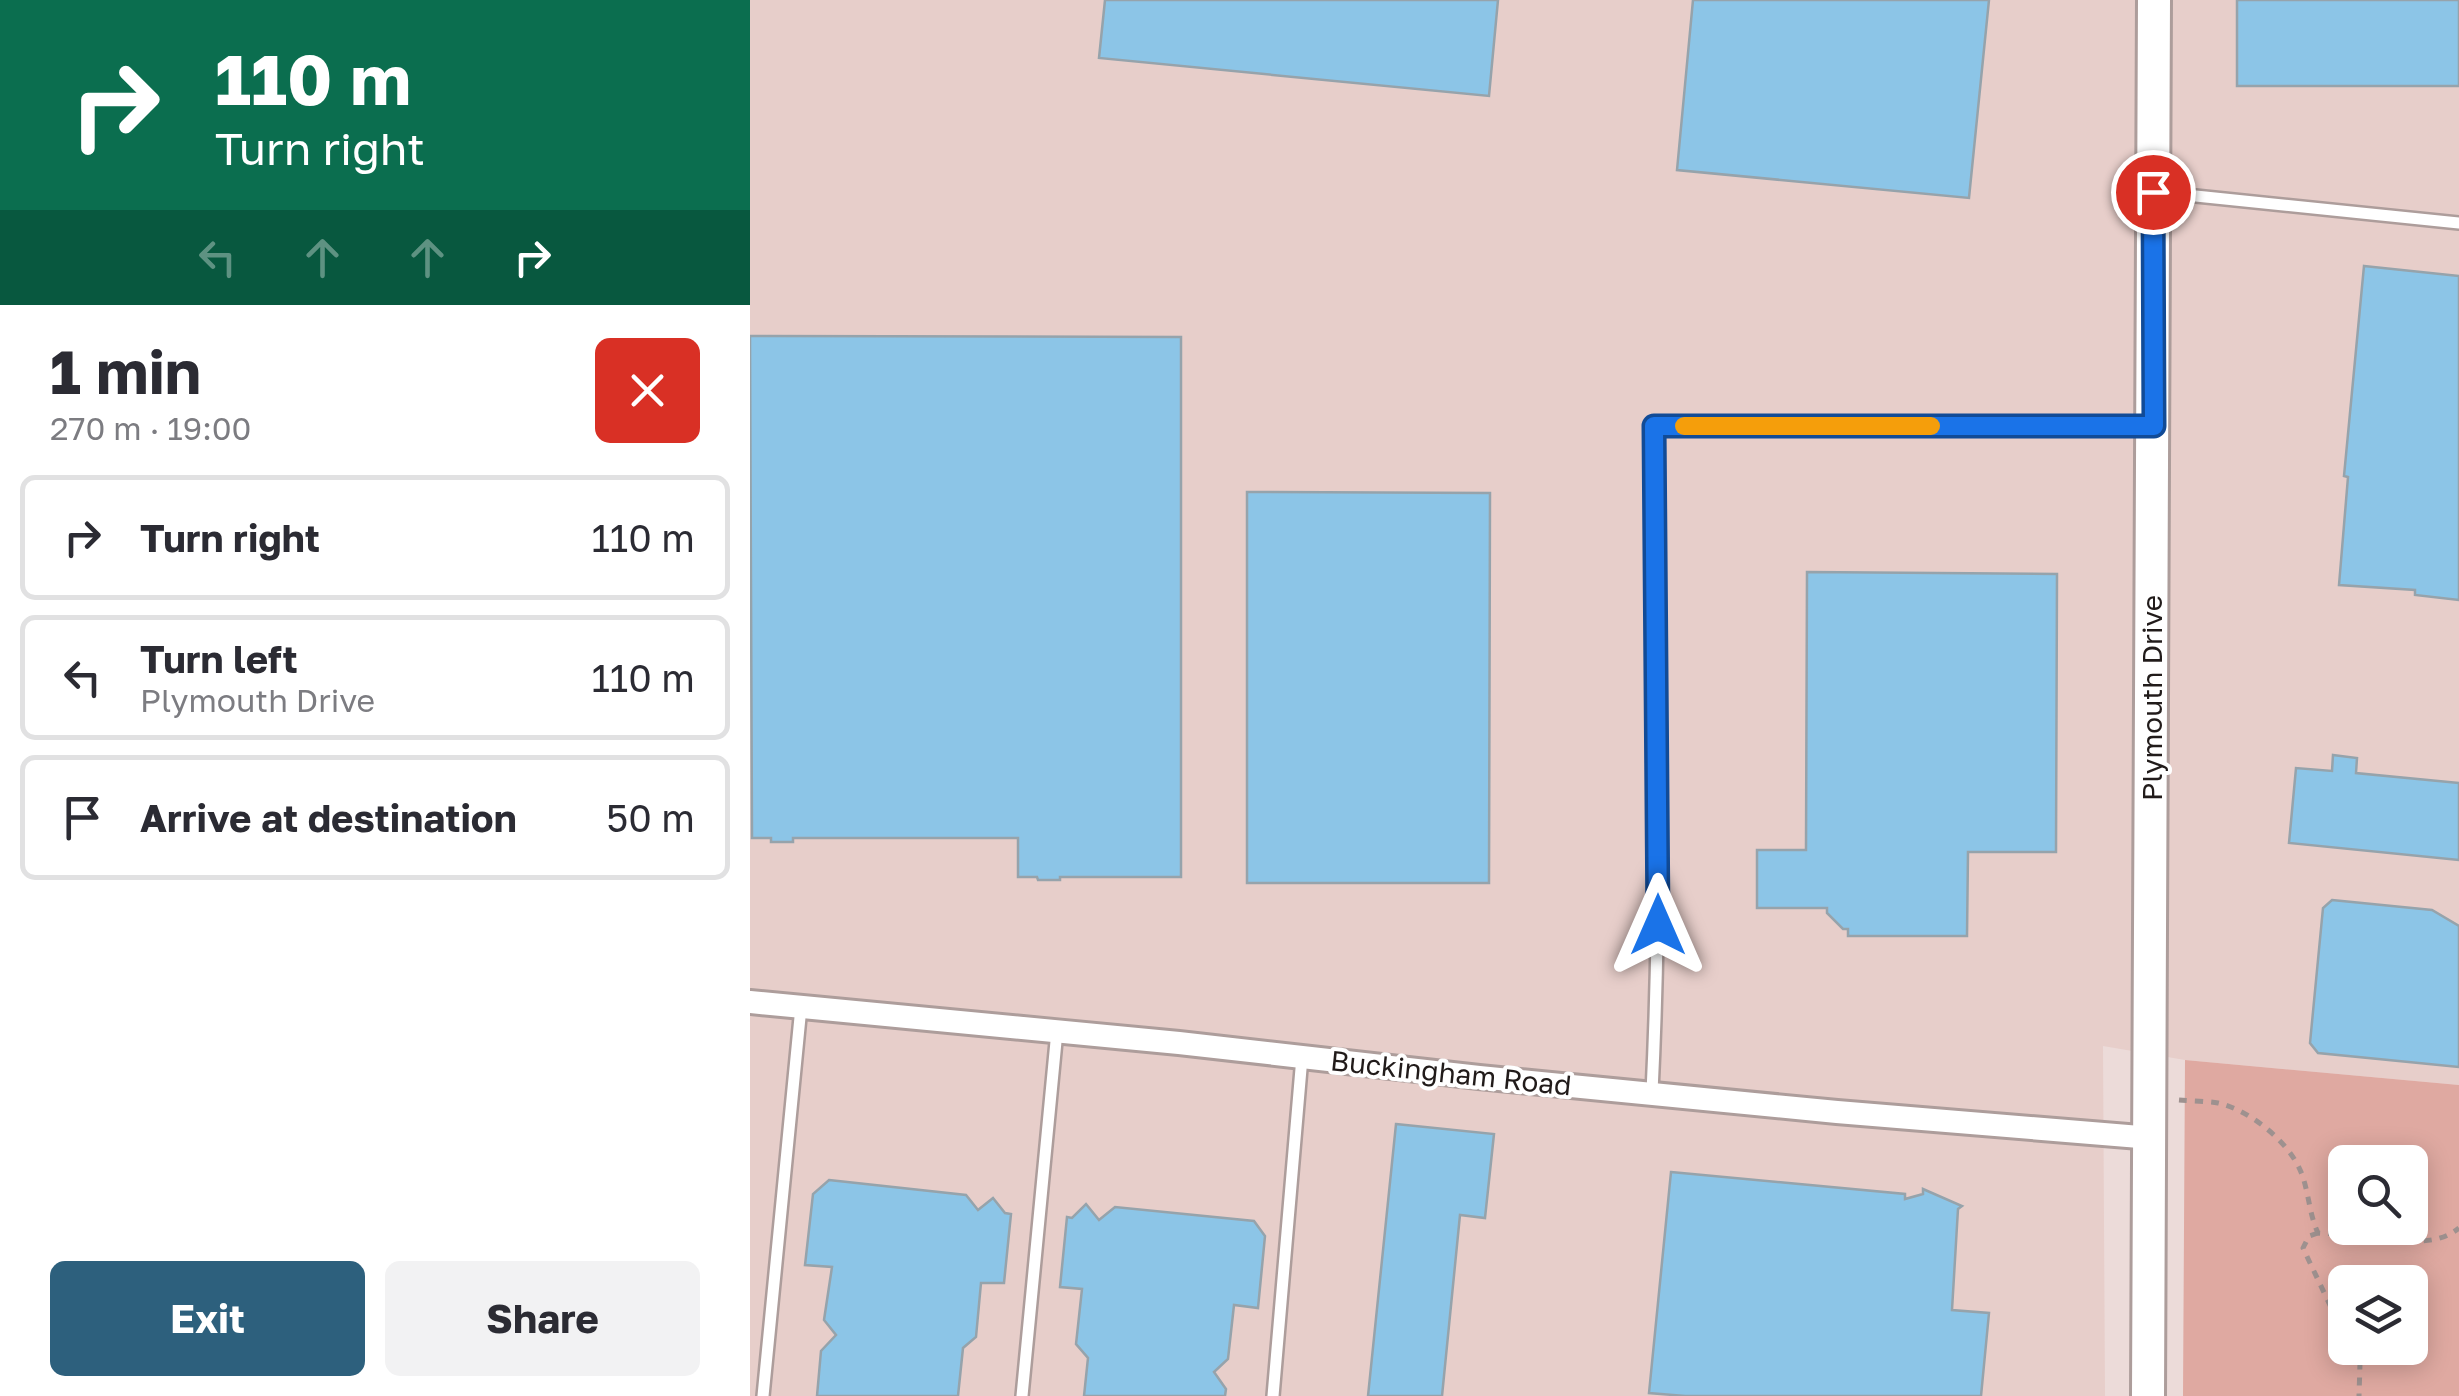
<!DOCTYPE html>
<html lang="en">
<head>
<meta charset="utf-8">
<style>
	:root { --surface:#fff; --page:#f2f2f3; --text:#2b2b33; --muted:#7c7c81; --line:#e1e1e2; --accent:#2d607d }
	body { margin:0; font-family:"Golos Text",sans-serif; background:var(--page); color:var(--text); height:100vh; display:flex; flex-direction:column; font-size:38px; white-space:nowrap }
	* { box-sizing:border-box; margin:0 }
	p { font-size:32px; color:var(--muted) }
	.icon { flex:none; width:55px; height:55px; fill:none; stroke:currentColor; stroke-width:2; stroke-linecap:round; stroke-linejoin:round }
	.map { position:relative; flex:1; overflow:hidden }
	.side { display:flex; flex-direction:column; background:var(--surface); width:750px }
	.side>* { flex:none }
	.guide { background:#0b6e4f; color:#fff; overflow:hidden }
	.controls { position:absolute; left:1578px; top:1145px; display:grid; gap:20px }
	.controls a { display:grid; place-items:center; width:100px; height:100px; border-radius:15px; background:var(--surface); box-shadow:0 5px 25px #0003; font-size:50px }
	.pin { position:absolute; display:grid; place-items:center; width:85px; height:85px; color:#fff; margin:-42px; border:5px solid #fff; border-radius:50%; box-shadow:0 2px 10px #0007 }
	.me { position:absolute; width:110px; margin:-55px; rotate:0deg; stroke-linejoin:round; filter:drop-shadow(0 0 8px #0008) }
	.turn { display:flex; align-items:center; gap:35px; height:210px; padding:0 50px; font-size:45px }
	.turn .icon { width:130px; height:130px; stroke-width:2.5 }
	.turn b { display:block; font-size:70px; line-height:85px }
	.lanes { display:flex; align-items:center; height:95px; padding:0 50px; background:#0003; justify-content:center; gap:50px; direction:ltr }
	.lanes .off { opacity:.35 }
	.round { display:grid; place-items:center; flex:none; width:105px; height:105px; border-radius:15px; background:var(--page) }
	.overview { display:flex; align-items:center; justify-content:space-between; height:170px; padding:0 50px }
	h1 { font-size:60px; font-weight:700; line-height:75px }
	.action { display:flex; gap:20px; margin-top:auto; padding:20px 50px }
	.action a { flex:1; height:115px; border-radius:15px; background:var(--accent); color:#fff; font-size:40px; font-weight:700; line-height:115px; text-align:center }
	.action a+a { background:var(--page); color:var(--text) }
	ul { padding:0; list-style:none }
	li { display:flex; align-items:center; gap:30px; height:125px; margin:0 20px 15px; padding:0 30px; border:5px solid var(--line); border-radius:15px }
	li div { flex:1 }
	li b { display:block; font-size:38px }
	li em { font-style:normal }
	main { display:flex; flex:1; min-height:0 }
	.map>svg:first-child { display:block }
	.built { fill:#e7ceca }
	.green { fill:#dfa9a1; fill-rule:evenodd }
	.building { fill:#8cc5e7; stroke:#96a3ab; stroke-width:2.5 }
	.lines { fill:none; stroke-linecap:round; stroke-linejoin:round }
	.lane-casing { stroke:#ad9d9b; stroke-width:16 }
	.street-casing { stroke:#ad9d9b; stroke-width:28 }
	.secondary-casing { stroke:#ad9d9b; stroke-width:38 }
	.path { stroke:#9e918f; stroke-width:5; stroke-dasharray:8 8; stroke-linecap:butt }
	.lane { stroke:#fff; stroke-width:11 }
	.street { stroke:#fff; stroke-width:22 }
	.secondary { stroke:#fff; stroke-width:32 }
	.route-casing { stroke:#114b97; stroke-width:25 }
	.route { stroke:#1a73e8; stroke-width:18 }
	.slow { stroke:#f59e0b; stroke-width:18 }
	.labels { text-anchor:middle; stroke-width:8; stroke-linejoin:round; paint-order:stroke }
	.street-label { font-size:28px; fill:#211b1a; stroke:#fff }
</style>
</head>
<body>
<main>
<section class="side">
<div class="guide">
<div class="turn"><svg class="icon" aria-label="right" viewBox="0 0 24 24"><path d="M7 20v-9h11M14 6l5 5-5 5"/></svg><div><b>110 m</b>Turn right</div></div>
<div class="lanes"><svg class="icon off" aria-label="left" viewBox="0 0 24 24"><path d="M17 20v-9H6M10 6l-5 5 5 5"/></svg><svg class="icon off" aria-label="ahead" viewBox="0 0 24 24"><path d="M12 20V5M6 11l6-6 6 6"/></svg><svg class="icon off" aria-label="ahead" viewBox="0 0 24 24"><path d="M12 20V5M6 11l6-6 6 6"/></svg><svg class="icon" aria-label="right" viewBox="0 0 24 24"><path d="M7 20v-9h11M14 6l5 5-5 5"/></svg></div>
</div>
<div class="overview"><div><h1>1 min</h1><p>270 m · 19:00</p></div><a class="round" style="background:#d93025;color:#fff"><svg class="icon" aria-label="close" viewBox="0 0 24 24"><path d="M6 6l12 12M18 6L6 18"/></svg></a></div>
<ul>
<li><svg class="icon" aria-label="right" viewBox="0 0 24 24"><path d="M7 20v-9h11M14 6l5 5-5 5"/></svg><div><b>Turn right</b></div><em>110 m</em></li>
<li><svg class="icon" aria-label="left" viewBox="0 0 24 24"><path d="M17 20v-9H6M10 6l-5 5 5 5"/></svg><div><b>Turn left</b><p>Plymouth Drive</p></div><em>110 m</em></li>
<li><svg class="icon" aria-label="arrive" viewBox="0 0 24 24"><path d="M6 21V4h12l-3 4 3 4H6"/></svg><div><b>Arrive at destination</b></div><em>50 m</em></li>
</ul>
<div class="action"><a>Exit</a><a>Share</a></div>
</section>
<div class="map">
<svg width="1709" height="1396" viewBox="0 0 1709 1396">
	<rect width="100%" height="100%" fill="#ecdbd9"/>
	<path class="built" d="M 0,0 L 1709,0 L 1709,1085 L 1435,1060 L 1353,1046 L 1355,1396 L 0,1396 Z"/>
	<path class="green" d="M 1435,1060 L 1709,1085 L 1709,1396 L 1433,1396 ZM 1595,1162 L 1660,1162 L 1660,1228 L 1595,1228 ZM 1595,1282 L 1660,1282 L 1660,1348 L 1595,1348 Z"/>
	<g class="building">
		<path d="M 355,0 L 748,0 L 739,96 L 349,58 Z"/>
		<path d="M 943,0 L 1239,0 L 1219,198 L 927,170 Z"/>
		<rect x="1487" y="0" width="222" height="86"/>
		<path d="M 1614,266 L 1709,276 L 1709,600 L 1665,595 L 1665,590 L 1589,585 L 1598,477 L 1594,476 Z"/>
		<path d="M 0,336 L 431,337 L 431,877 L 310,877 L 310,880 L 288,880 L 287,877 L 268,877 L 268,838 L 43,838 L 43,842 L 21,842 L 21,838 L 2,838 Z"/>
		<path d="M 497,492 L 740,493 L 739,883 L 497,883 Z"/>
		<path d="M 1057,572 L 1307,574 L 1306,852 L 1218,852 L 1217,936 L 1098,936 L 1098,929 L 1093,929 L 1077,913 L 1077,908 L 1007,908 L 1007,850 L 1056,850 Z"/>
		<path d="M 1583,755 L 1607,758 L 1606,773 L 1709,783 L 1709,860 L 1539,843 L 1546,768 L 1582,771 Z"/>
		<path d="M 1582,900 L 1682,910 L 1709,926 L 1709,1067 L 1568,1053 L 1560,1043 L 1573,908 Z"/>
		<path d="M 646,1124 L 744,1134 L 735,1218 L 710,1215 L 692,1396 L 618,1396 Z"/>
		<path d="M 921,1172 L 1155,1194 L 1155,1199 L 1173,1194 L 1173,1189 L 1212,1206 L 1208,1209 L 1202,1310 L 1239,1313 L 1231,1396 L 935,1396 L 899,1393 Z"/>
		<path d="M 79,1180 L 216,1195 L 228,1210 L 243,1198 L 255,1213 L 261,1214 L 254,1283 L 231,1283 L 226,1337 L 213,1348 L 208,1396 L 67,1396 L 71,1351 L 86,1335 L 74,1320 L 82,1267 L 55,1265 L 63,1194 Z"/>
		<path d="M 336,1204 L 349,1220 L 365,1207 L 504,1221 L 515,1236 L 508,1308 L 484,1305 L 478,1359 L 464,1372 L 476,1389 L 475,1396 L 334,1396 L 338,1358 L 326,1344 L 332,1289 L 310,1287 L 317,1217 L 322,1218 Z"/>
	</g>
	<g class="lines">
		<g class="lane-casing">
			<g id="lane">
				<path d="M 1407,192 L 1709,223"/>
				<path d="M 902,1092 C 913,870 906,648 904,426 L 1399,426"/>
				<path d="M 13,1396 L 51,1007"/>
				<path d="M 272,1396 L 307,1031"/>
				<path d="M 523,1396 L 552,1057"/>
			</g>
		</g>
		<g class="street-casing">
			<path id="street" d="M 0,1002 L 429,1043 L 729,1077 L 1087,1112 L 1402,1138"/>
		</g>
		<g class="secondary-casing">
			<path id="secondary" d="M 1398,1396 L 1404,0"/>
		</g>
		<g class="path">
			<path d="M 1429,1100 C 1441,1101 1456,1101 1468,1103 C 1500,1110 1539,1142 1551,1172 C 1559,1192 1559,1214 1568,1233 C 1581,1234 1595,1233 1608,1234 C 1641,1237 1681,1251 1709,1228"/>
			<path d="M 1568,1233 L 1559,1236 L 1553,1248 L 1595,1337"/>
			<path d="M 1601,1348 L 1610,1363 L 1609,1396"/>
		</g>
		<use href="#lane" class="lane"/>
		<use href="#street" class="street"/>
		<use href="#secondary" class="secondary"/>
	</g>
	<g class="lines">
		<g class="route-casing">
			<path id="route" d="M 908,925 L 904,426 L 1404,426 L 1403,192"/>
		</g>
		<use href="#route" class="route"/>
		<path class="slow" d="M 934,426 L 1181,426"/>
	</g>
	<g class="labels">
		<g class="street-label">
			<text transform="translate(1402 698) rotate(-90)" y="10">Plymouth Drive</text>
			<text transform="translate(701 1073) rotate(6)" y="10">Buckingham Road</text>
		</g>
	</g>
</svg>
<div class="controls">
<a><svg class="icon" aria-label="search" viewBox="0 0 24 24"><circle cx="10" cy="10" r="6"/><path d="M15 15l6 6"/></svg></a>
<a><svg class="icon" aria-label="layers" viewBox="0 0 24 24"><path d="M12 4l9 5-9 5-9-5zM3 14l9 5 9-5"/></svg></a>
</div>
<div class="pin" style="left:1403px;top:192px;background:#d93025"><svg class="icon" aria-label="arrive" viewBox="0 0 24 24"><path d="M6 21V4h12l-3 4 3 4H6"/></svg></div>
<svg class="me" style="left:908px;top:925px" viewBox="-20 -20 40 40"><path d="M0-17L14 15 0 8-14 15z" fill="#1a73e8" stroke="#fff" stroke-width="4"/></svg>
</div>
</main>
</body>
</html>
